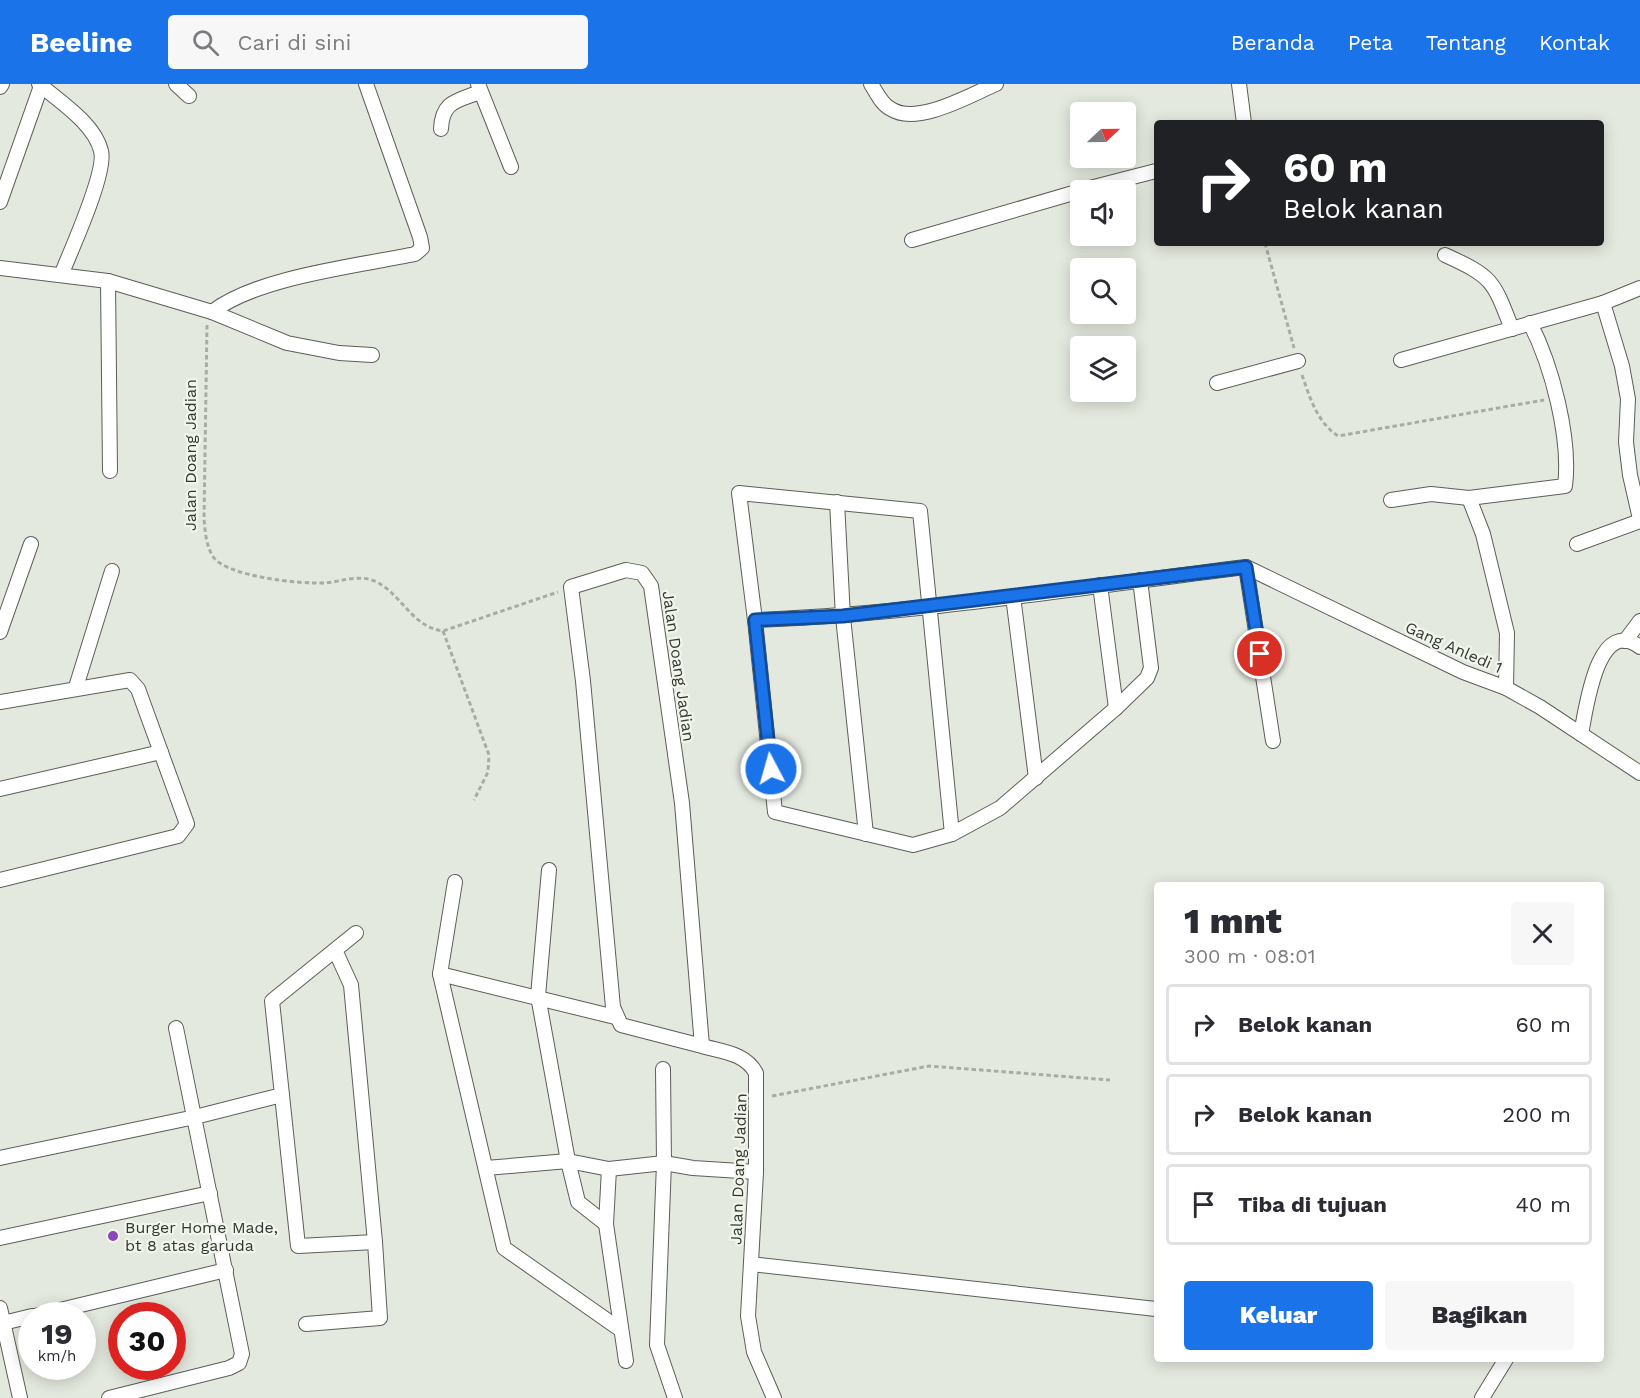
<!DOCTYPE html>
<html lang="id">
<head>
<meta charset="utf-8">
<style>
	:root { --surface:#fff; --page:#f7f7f7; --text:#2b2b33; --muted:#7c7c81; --line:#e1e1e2; --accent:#1a73e8 }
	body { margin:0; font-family:"Work Sans",sans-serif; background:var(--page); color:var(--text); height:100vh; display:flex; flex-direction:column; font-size:22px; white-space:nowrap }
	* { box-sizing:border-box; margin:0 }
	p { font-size:20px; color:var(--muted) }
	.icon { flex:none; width:33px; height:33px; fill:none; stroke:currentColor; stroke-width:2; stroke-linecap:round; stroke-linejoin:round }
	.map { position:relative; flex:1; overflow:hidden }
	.drawer { position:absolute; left:1154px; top:798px; width:450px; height:480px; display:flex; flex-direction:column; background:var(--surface); border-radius:6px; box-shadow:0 3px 15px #0003 }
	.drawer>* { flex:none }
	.top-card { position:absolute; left:1154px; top:36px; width:450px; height:126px; border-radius:6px; box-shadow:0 3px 15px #0003; background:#202124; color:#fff; overflow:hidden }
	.needle { width:39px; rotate:68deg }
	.buttons { position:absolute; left:1070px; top:18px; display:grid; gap:12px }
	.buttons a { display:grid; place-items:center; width:66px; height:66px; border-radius:6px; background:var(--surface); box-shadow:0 3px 15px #0003; font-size:30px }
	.speed { position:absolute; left:18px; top:1218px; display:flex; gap:12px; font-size:30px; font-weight:700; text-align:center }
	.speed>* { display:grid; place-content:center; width:78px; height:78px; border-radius:50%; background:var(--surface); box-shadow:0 3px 15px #0003; line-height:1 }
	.speed small { font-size:15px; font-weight:400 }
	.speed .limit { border:9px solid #d22; background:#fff; color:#111 }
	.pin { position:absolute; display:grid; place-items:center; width:51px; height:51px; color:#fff; margin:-26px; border:3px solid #fff; border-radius:50%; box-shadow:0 2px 6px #0007 }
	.me { position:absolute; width:66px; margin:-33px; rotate:354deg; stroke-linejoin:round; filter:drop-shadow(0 0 4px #0008) }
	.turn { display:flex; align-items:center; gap:21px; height:126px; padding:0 30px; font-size:27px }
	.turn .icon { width:78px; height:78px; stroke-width:2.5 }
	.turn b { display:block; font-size:42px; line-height:51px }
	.round { display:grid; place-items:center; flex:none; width:63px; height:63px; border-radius:6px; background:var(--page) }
	.head { display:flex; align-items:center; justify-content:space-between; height:102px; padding:0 30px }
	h1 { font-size:36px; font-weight:800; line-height:45px }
	.button { display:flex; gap:12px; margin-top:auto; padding:12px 30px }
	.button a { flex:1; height:69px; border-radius:6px; background:var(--accent); color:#fff; font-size:24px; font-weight:800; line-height:69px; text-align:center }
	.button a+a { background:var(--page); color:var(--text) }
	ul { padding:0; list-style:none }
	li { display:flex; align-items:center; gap:18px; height:81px; margin:0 12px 9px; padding:0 18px; border:3px solid var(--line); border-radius:6px }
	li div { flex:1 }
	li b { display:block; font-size:22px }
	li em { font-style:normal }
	header { display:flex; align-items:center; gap:36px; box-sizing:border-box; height:84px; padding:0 30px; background:var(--accent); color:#fff }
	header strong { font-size:28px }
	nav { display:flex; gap:33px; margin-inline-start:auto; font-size:21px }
	.search { width:420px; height:54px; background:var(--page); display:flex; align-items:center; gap:15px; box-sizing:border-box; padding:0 21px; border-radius:6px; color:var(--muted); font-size:22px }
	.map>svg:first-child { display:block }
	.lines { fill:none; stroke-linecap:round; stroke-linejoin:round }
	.minor-casing { stroke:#5b5f57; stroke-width:16 }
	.path { stroke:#a9aca5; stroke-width:3; stroke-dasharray:4.5 3; stroke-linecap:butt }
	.minor { stroke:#fff; stroke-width:14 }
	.route-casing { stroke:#114b97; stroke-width:15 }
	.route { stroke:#1a73e8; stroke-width:10 }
	.poi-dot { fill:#8a46ba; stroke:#f1f6ec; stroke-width:2 }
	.labels { text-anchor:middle; stroke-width:4.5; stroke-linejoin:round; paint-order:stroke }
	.street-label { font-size:16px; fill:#353633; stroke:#f1f6ec }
	.poi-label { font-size:16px; fill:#353633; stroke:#f1f6ec; text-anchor:start }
</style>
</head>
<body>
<header>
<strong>Beeline</strong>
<div class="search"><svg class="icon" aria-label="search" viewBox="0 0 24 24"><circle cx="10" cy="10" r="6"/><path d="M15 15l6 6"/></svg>Cari di sini</div>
<nav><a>Beranda</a><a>Peta</a><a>Tentang</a><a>Kontak</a></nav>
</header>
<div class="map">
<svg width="1640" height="1314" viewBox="0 0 1640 1314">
	<rect width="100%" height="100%" fill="#e4e9df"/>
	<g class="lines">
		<g class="minor-casing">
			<g id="minor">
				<path d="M 39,0 C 59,17 95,40 101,67 C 107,88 71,166 62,189"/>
				<path d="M 176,0 L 189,12"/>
				<path d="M 478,0 L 511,83"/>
				<path d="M 871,0 C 877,9 881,20 891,25 C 917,42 970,11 996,0"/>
				<path d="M 1239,0 L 1244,39"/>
				<path d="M 0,3 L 2,0"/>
				<path d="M 441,45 C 442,17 457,17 480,8"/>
				<path d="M 1082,106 L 1156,87"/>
				<path d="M 0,118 L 41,2"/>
				<path d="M 912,156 L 1080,107"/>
				<path d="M 1445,171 C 1493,193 1493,196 1512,245"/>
				<path d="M 0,184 L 108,197 L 212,228 L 287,259 L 339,269 L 372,271"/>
				<path d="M 108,197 L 110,387"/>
				<path d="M 1603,219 L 1622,282 L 1628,315 L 1626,358 L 1630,391 L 1640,435"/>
				<path d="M 212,228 C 257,193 357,182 415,170 L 422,164 L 420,153 L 366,0"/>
				<path d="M 1401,276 L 1603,219 L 1640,204"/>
				<path d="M 1217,299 L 1298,277"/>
				<path d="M 1469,414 L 1483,450 L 1507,549 L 1506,604"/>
				<path d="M 1391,416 L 1431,410 L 1469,414 L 1565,402 C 1571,354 1552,282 1530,239"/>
				<path d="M 837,418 L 843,533 L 866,750"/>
				<path d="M 1577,460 L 1640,437"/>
				<path d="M 1246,483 L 1463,588 L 1506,604 L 1540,623 L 1640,689"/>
				<path d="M 1246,483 L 1273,657"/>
				<path d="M 1140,496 L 1151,584 L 1147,594 L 1116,624 L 1000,724 L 952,750 L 913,761 L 775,728 L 755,536 C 919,530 1083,503 1246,483"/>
				<path d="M 1100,501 L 1116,624"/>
				<path d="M 1013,512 L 1036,694"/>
				<path d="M 755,536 L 739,409 L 920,427 L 952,750"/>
				<path d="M 0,548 L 31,460"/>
				<path d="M 1625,557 L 1640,537"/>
				<path d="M 76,603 L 112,487"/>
				<path d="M 0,618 L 130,596 L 138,605 L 187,740 L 178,752 L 0,796"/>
				<path d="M 1581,650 C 1586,626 1597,531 1640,563"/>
				<path d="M 0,705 L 161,668"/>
				<path d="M 549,786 L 538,912 L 568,1077 L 578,1118 L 606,1140"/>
				<path d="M 455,798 L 440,890 L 504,1164 L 621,1246"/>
				<path d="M 335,866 L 351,901 L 375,1158 L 298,1162 L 272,917 L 356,849"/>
				<path d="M 440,890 L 615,933"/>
				<path d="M 702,962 L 621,941 L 613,923 L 583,597 L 571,503 L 626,486 L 642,489 L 651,502 L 682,719 L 702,962 C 723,968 745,969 756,989 L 756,1088 L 748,1232 L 754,1268 L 774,1314"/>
				<path d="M 663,985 L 664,1079 L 657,1261 L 675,1314"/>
				<path d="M 0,1074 L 195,1033 L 282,1011"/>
				<path d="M 486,1084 L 568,1077 L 609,1085 L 664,1079 L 693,1084 L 756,1088"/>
				<path d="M 609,1085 L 606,1140 L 626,1277"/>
				<path d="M 0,1154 L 210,1109"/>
				<path d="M 751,1180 L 1156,1225"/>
				<path d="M 0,1224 L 20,1314"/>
				<path d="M 35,1232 L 226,1186"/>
				<path d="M 3,1239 L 32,1232"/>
				<path d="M 306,1240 L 380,1234 L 375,1158"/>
				<path d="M 109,1314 L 229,1284 L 239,1279 L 242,1270 L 176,944"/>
				<path d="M 1482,1314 L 1506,1275"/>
			</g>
		</g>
		<g class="path">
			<path d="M 1265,159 L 1294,264"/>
			<path d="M 207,241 L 204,434 C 205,447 206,463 214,474 C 230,493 300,500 324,499 C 340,498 359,490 374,497 C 401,508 411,543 443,547 L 558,508"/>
			<path d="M 1302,291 C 1310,314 1317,338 1338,352 L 1544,316"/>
			<path d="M 443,547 L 489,671 L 488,688 L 474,716"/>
			<path d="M 772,1012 L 929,982 L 1110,996"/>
		</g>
		<use href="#minor" class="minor"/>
	</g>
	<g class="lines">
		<g class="route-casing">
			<path id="route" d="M 771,685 L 755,536 L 843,532 L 1246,483 L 1260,570"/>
		</g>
		<use href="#route" class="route"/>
	</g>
	<circle class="poi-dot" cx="113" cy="1152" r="6"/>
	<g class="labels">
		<g class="street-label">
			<text transform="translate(190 371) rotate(-90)" y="6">Jalan Doang Jadian</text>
			<text transform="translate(1454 563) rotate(24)" y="6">Gang Anledi 1</text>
			<text transform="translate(679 582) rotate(82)" y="6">Jalan Doang Jadian</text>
			<text transform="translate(738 1085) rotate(-88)" y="6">Jalan Doang Jadian</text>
		</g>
		<g class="poi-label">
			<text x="125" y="1149">Burger Home Made,<tspan x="125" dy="18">bt 8 atas garuda</tspan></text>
		</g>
	</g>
</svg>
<div class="buttons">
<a><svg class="needle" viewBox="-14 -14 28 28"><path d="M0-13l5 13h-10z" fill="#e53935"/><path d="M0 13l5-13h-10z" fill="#7c7c81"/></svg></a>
<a><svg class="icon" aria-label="sound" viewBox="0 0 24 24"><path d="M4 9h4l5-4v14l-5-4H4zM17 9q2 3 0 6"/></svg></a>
<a><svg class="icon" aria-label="search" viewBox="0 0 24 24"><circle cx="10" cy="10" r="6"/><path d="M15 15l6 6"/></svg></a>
<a><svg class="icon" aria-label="layers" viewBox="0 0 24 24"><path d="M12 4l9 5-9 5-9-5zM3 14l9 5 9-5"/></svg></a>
</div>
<div class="speed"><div>19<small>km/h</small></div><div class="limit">30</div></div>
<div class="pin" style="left:1260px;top:570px;background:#d93025"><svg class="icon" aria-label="arrive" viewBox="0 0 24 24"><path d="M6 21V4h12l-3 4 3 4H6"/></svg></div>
<svg class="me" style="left:771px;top:685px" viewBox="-20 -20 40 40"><circle r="17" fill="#1a73e8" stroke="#fff" stroke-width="3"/><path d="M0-11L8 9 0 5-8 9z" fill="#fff"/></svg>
<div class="top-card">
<div class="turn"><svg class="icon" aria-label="right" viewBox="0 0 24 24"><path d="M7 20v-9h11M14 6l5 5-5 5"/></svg><div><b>60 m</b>Belok kanan</div></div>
</div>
<section class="drawer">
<div class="head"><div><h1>1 mnt</h1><p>300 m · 08:01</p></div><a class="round"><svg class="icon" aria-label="close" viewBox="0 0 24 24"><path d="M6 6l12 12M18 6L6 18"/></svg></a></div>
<ul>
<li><svg class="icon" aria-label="right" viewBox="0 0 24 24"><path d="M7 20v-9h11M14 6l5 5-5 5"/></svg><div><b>Belok kanan</b></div><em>60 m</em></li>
<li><svg class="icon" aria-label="right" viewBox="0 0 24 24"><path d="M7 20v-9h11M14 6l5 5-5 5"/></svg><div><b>Belok kanan</b></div><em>200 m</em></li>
<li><svg class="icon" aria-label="arrive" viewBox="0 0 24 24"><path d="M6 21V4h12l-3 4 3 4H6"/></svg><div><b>Tiba di tujuan</b></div><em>40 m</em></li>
</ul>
<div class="button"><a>Keluar</a><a>Bagikan</a></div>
</section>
</div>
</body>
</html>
